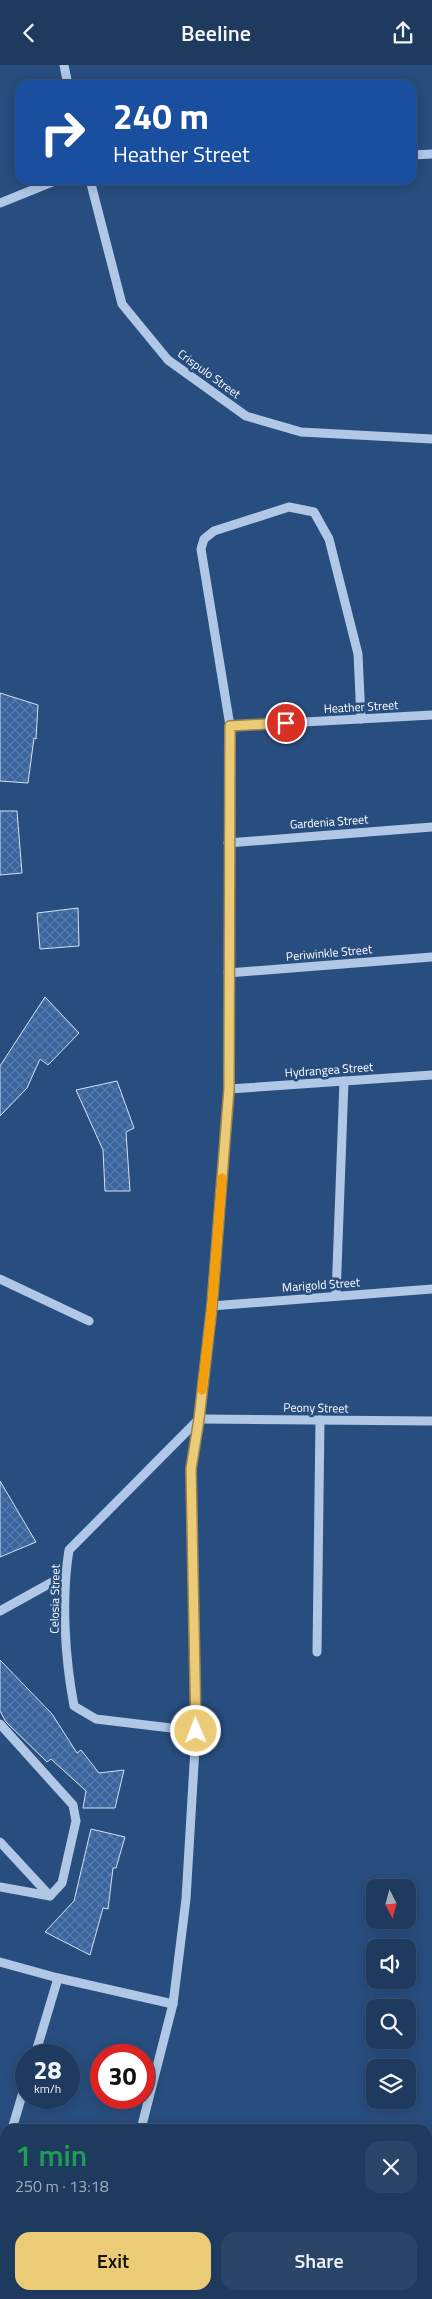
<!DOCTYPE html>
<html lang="en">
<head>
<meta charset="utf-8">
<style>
	:root { --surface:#1e3a5f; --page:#2b4568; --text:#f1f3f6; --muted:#a1adbd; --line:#3c5474; --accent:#eccb76 }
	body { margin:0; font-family:"Titillium Web",sans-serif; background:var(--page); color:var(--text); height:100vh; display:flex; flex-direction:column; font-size:19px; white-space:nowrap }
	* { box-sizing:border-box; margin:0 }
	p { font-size:16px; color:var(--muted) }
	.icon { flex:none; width:28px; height:28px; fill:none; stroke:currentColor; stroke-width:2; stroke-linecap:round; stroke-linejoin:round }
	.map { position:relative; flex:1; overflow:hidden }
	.drawer { position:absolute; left:0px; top:2059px; width:432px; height:176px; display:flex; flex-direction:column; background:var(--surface); border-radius:15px 15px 0 0; box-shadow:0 2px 12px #0003,0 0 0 1px var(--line) }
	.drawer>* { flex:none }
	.banner { position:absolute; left:15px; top:15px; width:402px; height:105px; border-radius:15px; box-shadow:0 2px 12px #0003,0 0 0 1px var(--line); background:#1a4fa0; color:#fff; overflow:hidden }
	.needle { width:32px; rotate:174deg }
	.buttons { position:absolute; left:366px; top:1814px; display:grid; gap:10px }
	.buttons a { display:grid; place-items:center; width:50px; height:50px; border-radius:10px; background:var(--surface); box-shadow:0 2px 12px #0003,0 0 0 1px var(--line); font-size:25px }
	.speed { position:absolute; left:15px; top:1979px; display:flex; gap:10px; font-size:25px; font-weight:700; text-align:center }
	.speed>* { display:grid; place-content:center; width:65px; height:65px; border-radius:50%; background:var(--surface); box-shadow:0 2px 12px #0003,0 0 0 1px var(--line); line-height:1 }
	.speed small { font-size:12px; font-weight:400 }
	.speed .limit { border:8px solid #d22; background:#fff; color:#111 }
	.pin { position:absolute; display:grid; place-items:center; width:42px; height:42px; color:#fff; margin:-21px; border:2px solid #fff; border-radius:50%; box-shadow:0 1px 5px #0007 }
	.me { position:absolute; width:55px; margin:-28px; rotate:359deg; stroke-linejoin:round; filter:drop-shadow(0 0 4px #0008) }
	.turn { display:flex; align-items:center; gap:18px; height:105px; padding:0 15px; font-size:22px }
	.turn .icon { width:65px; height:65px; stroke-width:2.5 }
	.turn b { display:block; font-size:35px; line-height:42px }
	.round { display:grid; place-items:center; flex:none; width:52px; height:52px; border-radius:15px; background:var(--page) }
	.head { display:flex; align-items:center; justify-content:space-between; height:85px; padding:0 15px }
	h1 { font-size:30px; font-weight:600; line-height:38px; color:#1e9e55 }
	.primary-button { display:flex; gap:10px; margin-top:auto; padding:10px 15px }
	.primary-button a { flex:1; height:58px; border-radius:15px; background:var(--accent); color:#111; font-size:20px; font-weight:600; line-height:58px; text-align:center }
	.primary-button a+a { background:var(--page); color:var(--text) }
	header { display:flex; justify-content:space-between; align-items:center; height:65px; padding:0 15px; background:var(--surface); font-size:22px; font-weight:600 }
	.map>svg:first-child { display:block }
	.building { fill:url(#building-cross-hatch); stroke:#d2e2f4 }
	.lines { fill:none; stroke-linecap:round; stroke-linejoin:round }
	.minor { stroke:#b0c7e5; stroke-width:9 }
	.route-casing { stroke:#99844d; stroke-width:12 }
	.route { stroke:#eccb76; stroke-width:9 }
	.slow { stroke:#f59e0b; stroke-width:9 }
	.labels { text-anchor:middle; stroke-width:5; stroke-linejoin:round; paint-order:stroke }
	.street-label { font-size:12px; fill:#fff; stroke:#284e7f }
</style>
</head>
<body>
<header><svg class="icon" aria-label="back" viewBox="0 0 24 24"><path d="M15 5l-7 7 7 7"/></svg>Beeline<svg class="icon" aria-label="share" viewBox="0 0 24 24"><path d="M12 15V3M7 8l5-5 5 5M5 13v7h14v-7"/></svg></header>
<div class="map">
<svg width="432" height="2234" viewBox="0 0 432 2234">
	<defs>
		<pattern id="building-cross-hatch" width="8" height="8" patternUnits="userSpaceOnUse" patternTransform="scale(1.25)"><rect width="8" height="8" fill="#39649c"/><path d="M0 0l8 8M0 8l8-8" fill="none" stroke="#577bab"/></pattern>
	</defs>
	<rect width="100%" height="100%" fill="#284e7f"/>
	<g class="building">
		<path d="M 0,628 L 38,640 L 36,674 L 34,673 L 28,718 L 0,716 Z"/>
		<path d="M 0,746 L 17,746 L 22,808 L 0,810 Z"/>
		<path d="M 78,843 L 79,881 L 40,884 L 37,848 Z"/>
		<path d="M 45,932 L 79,968 L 48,1000 L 40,994 L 27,1023 L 0,1051 L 0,1001 Z"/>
		<path d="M 117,1016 L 134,1063 L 126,1067 L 130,1126 L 105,1126 L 103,1085 L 76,1025 Z"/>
		<path d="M 0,1416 L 36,1477 L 0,1492 Z"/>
		<path d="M 0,1595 L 52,1649 L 77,1688 L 81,1685 L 99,1708 L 124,1705 L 115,1743 L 83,1743 L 86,1726 L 51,1694 L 47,1697 L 6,1657 L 0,1646 Z"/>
		<path d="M 91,1764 L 125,1772 L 116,1803 L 113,1803 L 108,1844 L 103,1843 L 90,1890 L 45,1867 L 74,1836 Z"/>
	</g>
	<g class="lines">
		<g class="minor">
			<path d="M 64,0 L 68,20"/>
			<path d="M 412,90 L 432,89"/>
			<path d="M 90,115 L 122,239 L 168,295 L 246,351 L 301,367 L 432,374"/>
			<path d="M 0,138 L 57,115"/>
			<path d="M 230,661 L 432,650"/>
			<path d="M 228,778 L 432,762"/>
			<path d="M 228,908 L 432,892"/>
			<path d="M 229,1024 L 432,1010"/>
			<path d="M 0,1214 L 89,1256"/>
			<path d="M 336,1231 L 344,1016"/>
			<path d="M 212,1241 L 432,1224"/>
			<path d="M 199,1354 L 432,1356"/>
			<path d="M 0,1546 L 65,1510"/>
			<path d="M 317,1587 L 320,1355"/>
			<path d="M 0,1659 L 73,1740 L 76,1756 L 62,1818 L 50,1831 L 0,1822"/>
			<path d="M 196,1666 L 96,1654 L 74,1641 C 65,1593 61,1534 69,1485 L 199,1354"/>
			<path d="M 0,1777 L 50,1831"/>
			<path d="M 0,1897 L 58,1913 L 173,1939"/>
			<path d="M 35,1990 L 58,1913"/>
			<path d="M 12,2064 L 26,2017"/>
			<path d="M 141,2064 L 173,1939 L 186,1834 L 196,1666 L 191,1404 L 199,1354 L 212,1241 L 229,1024 L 230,661 L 201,484 L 204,474 L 214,466 L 289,442 L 314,447 L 329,474 L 358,589 L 361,654"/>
			<path d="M 0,2103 L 5,2087"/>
			<path d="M 0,2116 L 5,2118"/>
		</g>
	</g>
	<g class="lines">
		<g class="route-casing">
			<path id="route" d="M 196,1666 L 191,1404 L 199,1354 L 212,1241 L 229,1024 L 230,661 L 286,658"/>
		</g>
		<use href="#route" class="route"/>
		<path class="slow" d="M 202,1325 L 212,1241 L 222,1113"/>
	</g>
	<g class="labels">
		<g class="street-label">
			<text transform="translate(209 309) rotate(36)" y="4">Crispulo Street</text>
			<text transform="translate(361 642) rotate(-3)" y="4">Heather Street</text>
			<text transform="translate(329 757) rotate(-4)" y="4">Gardenia Street</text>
			<text transform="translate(329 888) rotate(-5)" y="4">Periwinkle Street</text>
			<text transform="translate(329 1005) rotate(-4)" y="4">Hydrangea Street</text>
			<text transform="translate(321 1220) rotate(-4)" y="4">Marigold Street</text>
			<text transform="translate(316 1343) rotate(1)" y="4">Peony Street</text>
			<text transform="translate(55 1534) rotate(-89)" y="4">Celosia Street</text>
		</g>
	</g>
</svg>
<div class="buttons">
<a><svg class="needle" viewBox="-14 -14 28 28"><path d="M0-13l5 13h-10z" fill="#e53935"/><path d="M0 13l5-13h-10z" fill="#a1adbd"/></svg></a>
<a><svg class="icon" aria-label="sound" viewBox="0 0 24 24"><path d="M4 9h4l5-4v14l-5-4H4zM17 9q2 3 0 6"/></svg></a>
<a><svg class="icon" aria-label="search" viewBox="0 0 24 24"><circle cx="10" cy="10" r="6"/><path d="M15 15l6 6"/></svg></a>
<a><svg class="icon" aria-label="layers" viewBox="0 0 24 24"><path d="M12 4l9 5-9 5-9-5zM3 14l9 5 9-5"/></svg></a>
</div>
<div class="speed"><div>28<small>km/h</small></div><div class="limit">30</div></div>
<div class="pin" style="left:286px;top:658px;background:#d93025"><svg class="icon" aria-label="arrive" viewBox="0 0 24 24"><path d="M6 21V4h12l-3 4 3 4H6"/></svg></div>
<svg class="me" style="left:196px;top:1666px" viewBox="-20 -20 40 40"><circle r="17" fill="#eccb76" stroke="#fff" stroke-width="3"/><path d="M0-11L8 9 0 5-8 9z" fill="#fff"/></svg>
<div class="banner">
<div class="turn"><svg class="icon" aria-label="right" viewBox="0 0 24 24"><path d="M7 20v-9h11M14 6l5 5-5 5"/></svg><div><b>240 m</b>Heather Street</div></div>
</div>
<section class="drawer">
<div class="head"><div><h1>1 min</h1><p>250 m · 13:18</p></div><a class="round"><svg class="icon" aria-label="close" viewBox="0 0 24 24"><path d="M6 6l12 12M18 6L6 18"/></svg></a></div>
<div class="primary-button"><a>Exit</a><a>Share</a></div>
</section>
</div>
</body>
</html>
